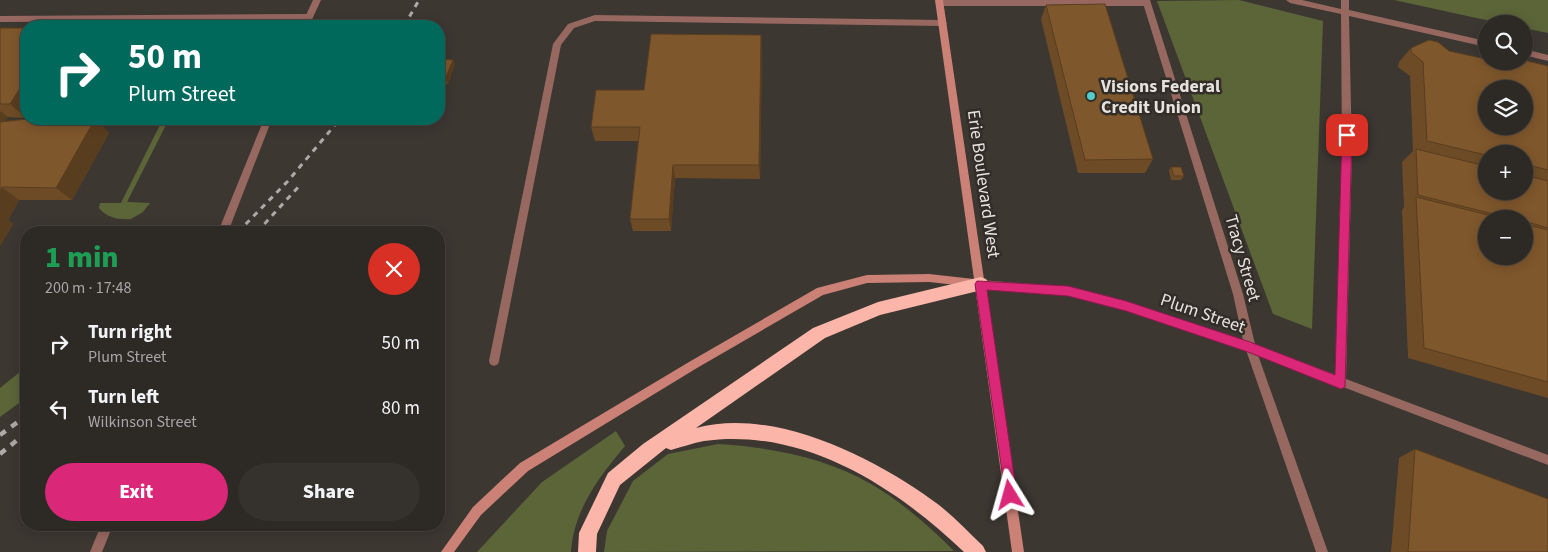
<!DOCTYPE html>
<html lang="en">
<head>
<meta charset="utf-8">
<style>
	:root { --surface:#2d2925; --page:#35312d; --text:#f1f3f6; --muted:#a7a6a7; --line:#484542; --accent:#db2777 }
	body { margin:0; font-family:"Source Sans 3",sans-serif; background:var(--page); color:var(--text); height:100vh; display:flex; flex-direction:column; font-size:19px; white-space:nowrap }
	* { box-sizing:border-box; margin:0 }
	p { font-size:16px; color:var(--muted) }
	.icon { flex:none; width:28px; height:28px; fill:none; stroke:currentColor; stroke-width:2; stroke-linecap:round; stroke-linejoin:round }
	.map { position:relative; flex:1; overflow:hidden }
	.panel { position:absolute; left:20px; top:226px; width:425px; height:305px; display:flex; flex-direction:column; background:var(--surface); border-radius:20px; box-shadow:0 2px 12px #0003,0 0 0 1px var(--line) }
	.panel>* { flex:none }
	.hud { position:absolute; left:20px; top:20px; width:425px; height:105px; border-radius:20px; box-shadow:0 2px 12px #0003,0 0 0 1px var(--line); background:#00695c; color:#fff; overflow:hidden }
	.fabs { position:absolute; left:1478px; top:15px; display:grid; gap:10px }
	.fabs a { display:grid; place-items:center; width:55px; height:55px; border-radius:50%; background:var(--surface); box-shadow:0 2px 12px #0003,0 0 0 1px var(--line); font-size:25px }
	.pin { position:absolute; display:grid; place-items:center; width:42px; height:42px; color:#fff; margin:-21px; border-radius:10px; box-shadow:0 2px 8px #0006 }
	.me { position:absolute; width:55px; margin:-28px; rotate:352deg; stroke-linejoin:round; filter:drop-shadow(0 0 4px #0008) }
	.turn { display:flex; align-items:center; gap:18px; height:105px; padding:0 25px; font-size:22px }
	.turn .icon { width:65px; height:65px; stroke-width:2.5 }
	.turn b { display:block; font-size:35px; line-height:42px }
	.round { display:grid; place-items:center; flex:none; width:52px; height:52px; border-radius:26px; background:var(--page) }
	.headline { display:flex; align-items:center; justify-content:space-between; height:85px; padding:0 25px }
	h1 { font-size:30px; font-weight:800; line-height:38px; color:#1e9e55 }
	.cta { display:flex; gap:10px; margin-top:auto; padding:10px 25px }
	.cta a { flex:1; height:58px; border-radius:30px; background:var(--accent); color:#fff; font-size:20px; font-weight:800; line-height:58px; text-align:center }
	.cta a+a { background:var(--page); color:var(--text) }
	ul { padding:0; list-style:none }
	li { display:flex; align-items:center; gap:15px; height:65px; padding:0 25px }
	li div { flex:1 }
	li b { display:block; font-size:19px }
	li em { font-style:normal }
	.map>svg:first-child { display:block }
	.green { fill:#5c6538 }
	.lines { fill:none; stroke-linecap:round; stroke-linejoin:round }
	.service { fill:#976860; fill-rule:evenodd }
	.minor { fill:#976860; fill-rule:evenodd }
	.tertiary { fill:#976860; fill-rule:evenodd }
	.secondary { fill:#cb8175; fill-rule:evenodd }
	.motorway { fill:#fbb5a9; fill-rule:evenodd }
	.rail-far1 { stroke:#aeaaa6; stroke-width:3; stroke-dasharray:5.5 5.5; stroke-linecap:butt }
	.rail { stroke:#aeaaa6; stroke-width:4.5; stroke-dasharray:7 7; stroke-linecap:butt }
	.wall { fill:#6d4b26; fill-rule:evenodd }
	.shaded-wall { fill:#593d1f }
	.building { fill:#7f572c; stroke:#593d1f; fill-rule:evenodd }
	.route { fill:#db2777; stroke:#8e194d }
	.poi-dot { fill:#54cdc8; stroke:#322d27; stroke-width:2 }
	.labels { text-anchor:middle; stroke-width:5; stroke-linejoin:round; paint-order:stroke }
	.poi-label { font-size:18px; font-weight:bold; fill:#e6e3df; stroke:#322d27; text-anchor:start }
	.street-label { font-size:18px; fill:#e6e3df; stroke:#322d27 }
</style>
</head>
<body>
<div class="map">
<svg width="1548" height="552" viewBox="0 0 1548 552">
	<rect width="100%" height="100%" fill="#3c3731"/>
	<g class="green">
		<path d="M 1239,0 L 1323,21 L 1312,329 L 1273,314 L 1157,1 Z"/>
		<path d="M 1394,0 L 1548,0 L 1548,33 L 1524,28 L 1524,24 L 1504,24 Z"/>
		<path d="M 163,119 L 169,119 L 127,202 L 150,203 L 143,212 L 131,219 C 119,220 107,218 99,208 L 100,203 L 121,203 Z"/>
		<path d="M 26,367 L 26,398 L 0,417 L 0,388 Z"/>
		<path d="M 616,431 L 625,446 C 598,478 574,510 571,552 L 477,552 L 542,482 Z"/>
		<path d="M 718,444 C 770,447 826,458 871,484 C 902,502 929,526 954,551 L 604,552 L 607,531 L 633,481 L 668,454 Z"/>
	</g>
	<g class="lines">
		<g class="service">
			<path d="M 939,0 L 1146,0 L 1150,3 L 1146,6 L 939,6 L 935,3 Z"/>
			<path d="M 595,15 L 943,20 L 947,23 L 943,26 L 595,21 L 574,28 L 561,45 L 499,361 L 498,364 L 494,366 L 490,364 L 489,361 L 553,44 L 568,24 Z"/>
		</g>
		<g class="minor">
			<path d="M 1142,0 L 1150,0 L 1243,294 L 1255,344 L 1336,375 L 1342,153 L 1341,14 L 1290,3 L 1286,0 L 1302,0 L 1341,9 L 1341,0 L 1349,0 L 1349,10 L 1486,41 L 1486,47 L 1349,16 L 1352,153 L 1346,379 L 1548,455 L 1548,465 L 1343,387 L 1341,388 L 1336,385 L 1258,355 L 1328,552 L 1316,552 L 1246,350 L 1126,310 L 1068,295 L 977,287 L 976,284 L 977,281 L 981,280 L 1068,287 L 1126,302 L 1243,340 L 1233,294 Z"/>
			<path d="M 309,14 L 313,17 L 309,20 L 0,22 L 0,16 Z"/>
			<path d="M 1524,49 L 1548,55 L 1548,61 L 1524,55 Z"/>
		</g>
		<g class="tertiary">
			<path d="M 313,0 L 321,0 L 309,26 L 301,26 Z"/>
			<path d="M 264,119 L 272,119 L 228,232 L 218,232 Z"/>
			<path d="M 101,525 L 113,525 L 102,552 L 90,552 Z"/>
		</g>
		<path class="secondary" d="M 935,0 L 943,0 L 1024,552 L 1012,552 L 975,287 L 929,282 L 867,283 L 823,295 L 697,368 L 528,471 L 481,515 L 454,552 L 441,552 L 473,507 L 520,463 L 689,362 L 817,288 L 867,275 L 929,274 L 974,279 Z"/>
		<path class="motorway" d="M 981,277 L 986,279 L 989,284 L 986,289 L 880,315 L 825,338 L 696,428 C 773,407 871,456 932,500 C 951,513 966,530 983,546 L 986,552 L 964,552 C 896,487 803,427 704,441 C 693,443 682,447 671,450 L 666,448 L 620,485 L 597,534 L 596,552 L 578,552 L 579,533 L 608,473 L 643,444 L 813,328 L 878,302 Z"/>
		<g class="rail-far1">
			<path d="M 404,26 L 419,0"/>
			<path d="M 238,232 L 288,181 L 340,119"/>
			<path d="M 257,232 L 301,184"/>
		</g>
		<g class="rail">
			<path d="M 0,435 L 26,416"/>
			<path d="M 0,454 L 26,433"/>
		</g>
	</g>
	<g class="wall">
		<path d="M 1046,5 L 1153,159 L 1145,173 L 1078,173 L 1041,19 Z"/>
		<path d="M 0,28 L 26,28 L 26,118 L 8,117 L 6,121 L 95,119 L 109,133 L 72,200 L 19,200 L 8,220 L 13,224 L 0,246 Z"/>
		<path d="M 1411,48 L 1449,51 L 1508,64 L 1510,61 L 1524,61 L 1548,66 L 1548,398 L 1408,358 L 1402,210 L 1404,207 L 1402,162 L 1413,151 L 1410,76 L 1398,67 L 1399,62 ZM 1486,154 L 1524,154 L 1524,191 L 1486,191 ZM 1486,219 L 1524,219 L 1524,256 Z"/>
		<path d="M 762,49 L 760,179 L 675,178 L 671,231 L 633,231 L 630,219 L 638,141 L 595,141 L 591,127 Z"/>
		<path d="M 439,59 L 453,60 L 455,64 L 448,84 L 439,83 Z"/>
		<path d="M 1171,167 L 1184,176 L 1181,180 L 1171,180 L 1169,171 Z"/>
		<path d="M 1415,449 L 1548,552 L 1391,552 L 1399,458 Z"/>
	</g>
	<g class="shaded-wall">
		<path d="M 761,35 L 762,49 L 760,179 L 759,165 Z"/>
		<path d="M 453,60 L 455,64 L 448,84 L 445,79 Z"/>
		<path d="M 26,79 L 26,118 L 10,104 Z"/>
		<path d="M 0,111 L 8,117 L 0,136 Z"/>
		<path d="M 95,119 L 109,133 L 72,200 L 56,188 Z"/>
		<path d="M 673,165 L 675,178 L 671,231 L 669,219 Z"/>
		<path d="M 2,187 L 19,200 L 8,220 L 13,224 L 0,246 L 0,191 Z"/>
	</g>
	<g class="building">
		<path d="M 1105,4 L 1153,159 L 1085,160 L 1046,5 Z"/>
		<path d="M 0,28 L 26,28 L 26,79 L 10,104 L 0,104 Z"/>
		<path d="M 651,34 L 761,35 L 759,165 L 673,165 L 669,219 L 630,219 L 640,127 L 591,127 L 596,90 L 644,90 Z"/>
		<path d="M 1429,40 L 1438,42 L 1449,51 L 1486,59 L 1486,61 L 1496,61 L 1514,65 L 1514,61 L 1524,61 L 1524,60 L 1548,66 L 1548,170 L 1524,164 L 1524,154 L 1486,154 L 1486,155 L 1427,141 L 1423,62 L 1411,52 L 1411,48 ZM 1486,89 L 1524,89 L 1524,126 L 1486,126 Z"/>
		<path d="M 439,59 L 453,60 L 445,79 L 439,79 Z"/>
		<path d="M 27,119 L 95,119 L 56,188 L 2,187 L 0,191 L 0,122 Z"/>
		<path d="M 1416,149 L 1486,166 L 1486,191 L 1524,191 L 1524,175 L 1548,181 L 1548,228 L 1524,221 L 1524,219 L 1513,219 L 1418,195 Z"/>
		<path d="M 1171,167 L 1181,167 L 1184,176 L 1174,176 Z"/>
		<path d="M 1416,197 L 1504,219 L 1486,219 L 1486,256 L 1524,256 L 1524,224 L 1548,230 L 1548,382 L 1424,348 Z"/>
		<path d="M 1415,449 L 1548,499 L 1548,552 L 1408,552 Z"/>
	</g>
	<path class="route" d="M 1347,131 L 1352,135 L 1345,387 L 1341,389 L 1248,352 L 1126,311 L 1068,296 L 987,290 L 1017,495 L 1015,499 L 1010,501 L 1006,499 L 975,284 L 977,281 L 1068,286 L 1126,301 L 1250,342 L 1335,375 L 1342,135 Z"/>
	<circle class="poi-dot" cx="1091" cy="96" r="5"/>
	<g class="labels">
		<g class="poi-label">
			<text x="1101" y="92">Visions Federal<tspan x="1101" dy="21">Credit Union</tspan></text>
		</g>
		<g class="street-label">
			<text transform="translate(984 184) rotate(82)" y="6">Erie Boulevard West</text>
			<text transform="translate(1243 258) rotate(74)" y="6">Tracy Street</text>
			<text transform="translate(1203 313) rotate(19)" y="6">Plum Street</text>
		</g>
	</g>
</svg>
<div class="fabs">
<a><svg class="icon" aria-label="search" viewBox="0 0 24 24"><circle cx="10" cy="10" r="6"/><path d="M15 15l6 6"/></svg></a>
<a><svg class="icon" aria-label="layers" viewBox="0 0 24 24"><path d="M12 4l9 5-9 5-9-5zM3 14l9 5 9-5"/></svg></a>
<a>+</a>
<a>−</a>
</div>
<div class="pin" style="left:1347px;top:135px;background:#d93025"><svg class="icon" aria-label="arrive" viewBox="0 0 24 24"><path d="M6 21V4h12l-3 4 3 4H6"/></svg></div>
<svg class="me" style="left:1010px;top:495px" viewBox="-20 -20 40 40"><path d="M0-17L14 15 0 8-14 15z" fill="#db2777" stroke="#fff" stroke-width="4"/></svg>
<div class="hud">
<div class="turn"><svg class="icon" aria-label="right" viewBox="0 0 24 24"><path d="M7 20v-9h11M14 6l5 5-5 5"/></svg><div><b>50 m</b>Plum Street</div></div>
</div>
<section class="panel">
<div class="headline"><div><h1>1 min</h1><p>200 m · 17:48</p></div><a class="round" style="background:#d93025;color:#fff"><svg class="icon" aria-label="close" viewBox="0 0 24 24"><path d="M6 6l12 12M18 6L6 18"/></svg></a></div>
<ul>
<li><svg class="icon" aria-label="right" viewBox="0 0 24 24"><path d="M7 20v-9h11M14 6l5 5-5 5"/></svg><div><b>Turn right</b><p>Plum Street</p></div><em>50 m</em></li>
<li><svg class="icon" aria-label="left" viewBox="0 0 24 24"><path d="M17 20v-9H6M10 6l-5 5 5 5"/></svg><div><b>Turn left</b><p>Wilkinson Street</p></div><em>80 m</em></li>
</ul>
<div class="cta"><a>Exit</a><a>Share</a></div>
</section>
</div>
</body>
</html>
